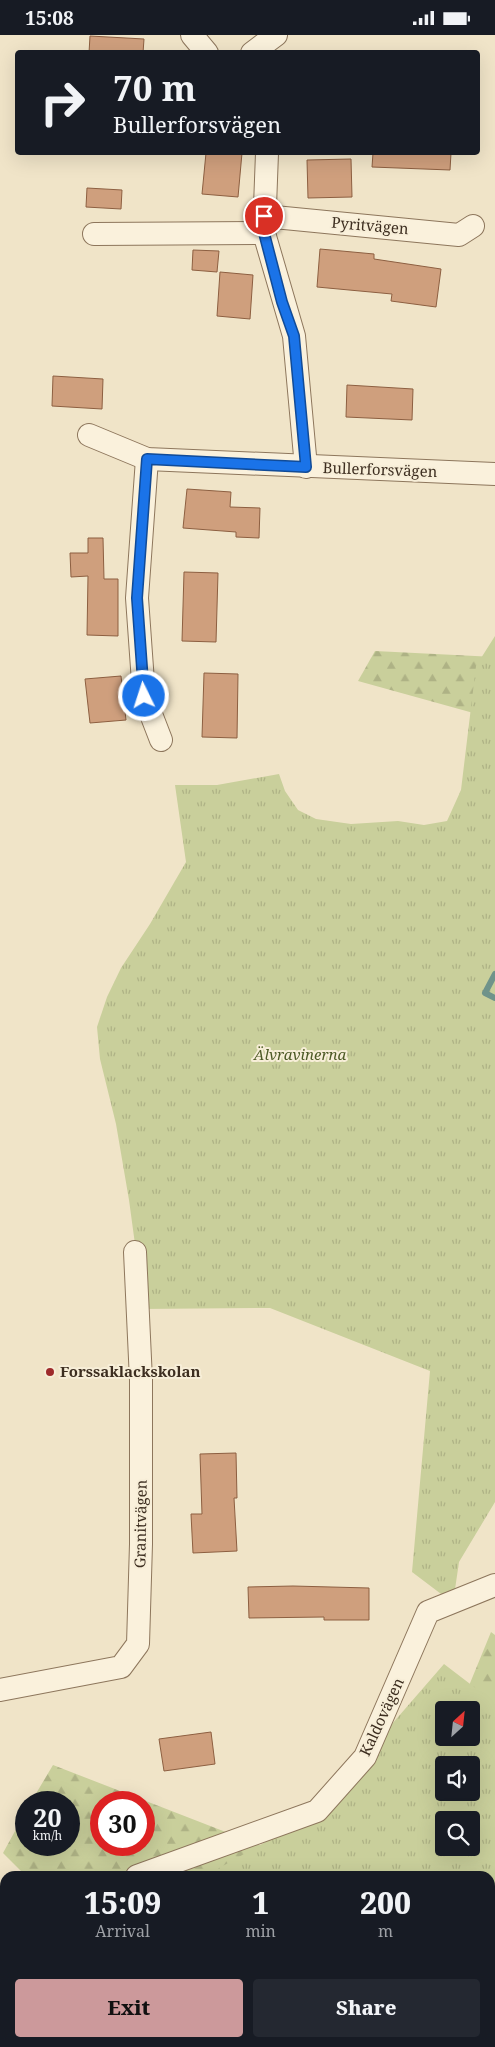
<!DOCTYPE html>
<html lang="en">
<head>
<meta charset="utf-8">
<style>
	:root { --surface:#171b24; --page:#242831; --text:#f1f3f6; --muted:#9ea1a6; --accent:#cc999b }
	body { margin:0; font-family:"Noto Serif",serif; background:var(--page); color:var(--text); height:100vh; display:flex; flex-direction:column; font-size:19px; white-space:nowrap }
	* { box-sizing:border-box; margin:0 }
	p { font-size:16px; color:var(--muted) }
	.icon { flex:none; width:28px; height:28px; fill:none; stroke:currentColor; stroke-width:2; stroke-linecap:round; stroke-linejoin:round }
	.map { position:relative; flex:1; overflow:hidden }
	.drawer { position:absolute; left:0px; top:1836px; width:495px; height:176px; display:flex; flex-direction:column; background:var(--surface); border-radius:15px 15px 0 0; box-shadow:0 5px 20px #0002 }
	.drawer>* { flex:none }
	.top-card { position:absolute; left:15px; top:15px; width:465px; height:105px; border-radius:5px; box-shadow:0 5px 20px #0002; background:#171b24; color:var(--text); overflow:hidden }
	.needle { width:32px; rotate:27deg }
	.fabs { position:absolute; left:435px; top:1666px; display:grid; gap:10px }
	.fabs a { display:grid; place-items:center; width:45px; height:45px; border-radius:5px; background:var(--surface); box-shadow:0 5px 20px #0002; font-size:25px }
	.speed { position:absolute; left:15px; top:1756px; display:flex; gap:10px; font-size:25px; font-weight:700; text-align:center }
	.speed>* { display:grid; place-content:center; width:65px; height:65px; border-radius:50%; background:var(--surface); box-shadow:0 5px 20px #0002; line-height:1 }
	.speed small { font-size:12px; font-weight:400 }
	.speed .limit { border:8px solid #d22; background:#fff; color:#111 }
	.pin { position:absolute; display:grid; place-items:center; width:42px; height:42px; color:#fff; margin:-21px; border:2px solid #fff; border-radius:50%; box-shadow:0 1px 5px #0007 }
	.me { position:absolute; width:55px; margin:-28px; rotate:356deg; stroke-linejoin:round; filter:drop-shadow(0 0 4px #0008) }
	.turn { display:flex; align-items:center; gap:18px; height:105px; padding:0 15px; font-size:22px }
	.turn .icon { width:65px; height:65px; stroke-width:2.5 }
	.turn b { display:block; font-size:35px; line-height:42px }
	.eta { display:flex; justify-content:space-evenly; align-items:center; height:85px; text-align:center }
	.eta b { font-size:30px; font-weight:800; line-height:35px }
	.action { display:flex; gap:10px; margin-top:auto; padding:10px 15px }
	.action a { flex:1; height:58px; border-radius:5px; background:var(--accent); color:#111; font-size:20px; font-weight:800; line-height:58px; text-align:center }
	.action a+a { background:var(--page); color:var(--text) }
	.status { display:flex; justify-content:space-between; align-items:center; height:35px; padding:0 25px; background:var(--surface); direction:ltr }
	.status svg { height:14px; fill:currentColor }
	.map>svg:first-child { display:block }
	.forest { fill:url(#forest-firs); fill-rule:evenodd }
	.park { fill:url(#park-tufts); fill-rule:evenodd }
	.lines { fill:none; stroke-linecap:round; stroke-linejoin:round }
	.stream { stroke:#6f938a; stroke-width:6 }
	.building { fill:#cf9f7d; stroke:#8d5f41 }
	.street-casing { stroke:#8d765c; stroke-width:24 }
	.street { stroke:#faf1dc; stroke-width:22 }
	.route-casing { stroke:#114b97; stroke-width:12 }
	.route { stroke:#1a73e8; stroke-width:9 }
	.poi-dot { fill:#9e2a2b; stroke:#f7eed8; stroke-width:2 }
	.labels { text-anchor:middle; stroke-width:4; stroke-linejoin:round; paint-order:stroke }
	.street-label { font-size:15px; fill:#3d2e20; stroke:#f7eed8 }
	.park-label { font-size:15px; font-style:italic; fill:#4d5a26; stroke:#f7eed8 }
	.poi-label { font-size:15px; font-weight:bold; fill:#3d2e20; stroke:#f7eed8; text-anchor:start }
</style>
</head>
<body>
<div class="status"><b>15:08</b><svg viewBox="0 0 49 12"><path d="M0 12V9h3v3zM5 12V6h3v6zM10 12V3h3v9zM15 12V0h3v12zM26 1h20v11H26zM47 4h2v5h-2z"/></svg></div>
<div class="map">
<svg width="495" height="2012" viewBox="0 0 495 2012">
	<defs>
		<pattern id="forest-firs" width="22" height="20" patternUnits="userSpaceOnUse" patternTransform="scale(1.25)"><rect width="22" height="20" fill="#c9cf9b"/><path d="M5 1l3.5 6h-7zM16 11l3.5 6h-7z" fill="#aeb285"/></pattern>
		<pattern id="park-tufts" width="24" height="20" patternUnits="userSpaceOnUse" patternTransform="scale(1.25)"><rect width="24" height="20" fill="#c9cf9b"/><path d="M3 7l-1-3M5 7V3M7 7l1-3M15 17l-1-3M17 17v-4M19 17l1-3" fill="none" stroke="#aeb285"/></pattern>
	</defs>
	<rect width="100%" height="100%" fill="#f0e4c8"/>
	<g class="forest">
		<path d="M 375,616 L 495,622 L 495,684 L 358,646 Z"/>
		<path d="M 491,1597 L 495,1600 L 495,1916 L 490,1841 L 26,1841 L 3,1818 L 26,1776 L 26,1810 L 69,1810 L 69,1768 L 31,1767 L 53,1730 L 303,1827 L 448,1703 L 471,1702 L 471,1675 L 459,1675 ZM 444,1730 L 471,1730 L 471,1758 L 444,1758 ZM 101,1768 L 144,1768 L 144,1810 L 101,1810 ZM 444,1785 L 471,1785 L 471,1812 L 444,1812 Z"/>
	</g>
	<g class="park">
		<path d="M 495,601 L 495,1467 L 459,1527 L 453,1568 L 412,1537 L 430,1336 L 270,1273 L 140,1274 L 137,1224 L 129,1165 L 116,1089 L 100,1024 L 97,992 L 107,962 L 121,933 L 150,889 L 186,827 L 175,750 L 217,750 L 279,739 L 285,756 L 298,775 L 316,784 L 351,789 L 398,786 L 424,790 L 447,786 L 461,755 L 476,631 Z"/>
		<path d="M 444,1629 L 495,1668 L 495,1942 L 490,1942 L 490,1841 L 205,1841 L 269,1805 L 321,1762 L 372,1712 ZM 444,1675 L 471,1675 L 471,1702 L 444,1702 ZM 444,1730 L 471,1730 L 471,1758 L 444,1758 ZM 444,1785 L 471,1785 L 471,1812 L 444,1812 Z"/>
	</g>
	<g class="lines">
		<path class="stream" d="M 495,939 L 485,958 L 495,963"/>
	</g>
	<g class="building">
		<path d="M 90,1 L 144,4 L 143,18 L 89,18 Z"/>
		<path d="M 206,118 L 242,118 L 238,162 L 202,159 Z"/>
		<path d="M 373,118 L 451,118 L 450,135 L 372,132 Z"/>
		<path d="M 351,124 L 352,162 L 308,163 L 307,125 Z"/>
		<path d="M 87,153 L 122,155 L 121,174 L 86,172 Z"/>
		<path d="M 320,214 L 374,219 L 374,224 L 441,234 L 436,272 L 391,266 L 392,259 L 317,252 Z"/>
		<path d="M 193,215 L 219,216 L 217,237 L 192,235 Z"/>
		<path d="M 220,237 L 253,240 L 250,284 L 217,281 Z"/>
		<path d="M 53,341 L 103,344 L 102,374 L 52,371 Z"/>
		<path d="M 347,350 L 413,354 L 412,385 L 346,382 Z"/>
		<path d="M 187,454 L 231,457 L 230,472 L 260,473 L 259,503 L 236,502 L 236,497 L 183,493 Z"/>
		<path d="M 88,503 L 103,503 L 104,544 L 118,544 L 118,601 L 87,600 L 88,541 L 71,542 L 70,518 L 88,518 Z"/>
		<path d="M 184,537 L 218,538 L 216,607 L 182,606 Z"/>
		<path d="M 204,638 L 238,639 L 237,703 L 202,702 Z"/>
		<path d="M 121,641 L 126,685 L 90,688 L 85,644 Z"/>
		<path d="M 236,1418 L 237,1463 L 234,1463 L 237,1516 L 193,1518 L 191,1479 L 202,1479 L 200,1419 Z"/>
		<path d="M 293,1551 L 369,1553 L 369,1585 L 324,1585 L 324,1582 L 249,1583 L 248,1552 Z"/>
		<path d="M 211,1697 L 215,1729 L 164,1736 L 159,1704 Z"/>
	</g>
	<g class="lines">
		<g class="street-casing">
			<g id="street">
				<path d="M 192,0 L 207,18"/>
				<path d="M 252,18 L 276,0"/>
				<path d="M 267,118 L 264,198 L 294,301 L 306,432"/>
				<path d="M 264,181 L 459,200 L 473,191"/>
				<path d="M 94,199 L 264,198"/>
				<path d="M 89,400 L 147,424 L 495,439"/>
				<path d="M 147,424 L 137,563 L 144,661 L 161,705"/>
				<path d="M 0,1655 L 121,1632 L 138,1609 L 141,1509 L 141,1345 L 135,1217"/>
				<path d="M 137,1841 L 317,1776 L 365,1722 L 428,1577 L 495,1550"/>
				<path d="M 0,1895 L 5,1899"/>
				<path d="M 45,2012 L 45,2008"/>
			</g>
		</g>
		<use href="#street" class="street"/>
	</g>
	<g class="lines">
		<g class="route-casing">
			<path id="route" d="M 144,661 L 137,563 L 147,424 L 306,432 L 294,301 L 282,267 L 264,198 L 264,181"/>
		</g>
		<use href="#route" class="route"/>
	</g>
	<circle class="poi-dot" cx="50" cy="1337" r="5"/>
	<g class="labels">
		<g class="street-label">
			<text transform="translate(370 191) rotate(5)" y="5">Pyritvägen</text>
			<text transform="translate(380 435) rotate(2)" y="5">Bullerforsvägen</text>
			<text transform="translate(141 1489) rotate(-89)" y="5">Granitvägen</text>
			<text transform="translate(382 1682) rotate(-65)" y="5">Kaldovägen</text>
		</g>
		<g class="park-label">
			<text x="300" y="1025">Älvravinerna</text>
		</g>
		<g class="poi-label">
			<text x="60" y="1342">Forssaklackskolan</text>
		</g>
	</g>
</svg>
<div class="fabs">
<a><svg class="needle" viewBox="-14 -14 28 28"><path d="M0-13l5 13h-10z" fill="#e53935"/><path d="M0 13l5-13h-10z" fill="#9ea1a6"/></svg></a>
<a><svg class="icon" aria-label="sound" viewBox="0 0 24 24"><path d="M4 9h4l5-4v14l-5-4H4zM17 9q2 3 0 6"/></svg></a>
<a><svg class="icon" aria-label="search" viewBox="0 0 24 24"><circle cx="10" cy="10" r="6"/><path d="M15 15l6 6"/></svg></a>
</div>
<div class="speed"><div>20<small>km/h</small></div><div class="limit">30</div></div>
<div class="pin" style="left:264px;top:181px;background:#d93025"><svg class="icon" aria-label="arrive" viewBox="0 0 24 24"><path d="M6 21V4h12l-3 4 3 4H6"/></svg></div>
<svg class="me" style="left:144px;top:661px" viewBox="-20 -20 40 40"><circle r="17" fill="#1a73e8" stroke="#fff" stroke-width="3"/><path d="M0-11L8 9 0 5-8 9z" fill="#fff"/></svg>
<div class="top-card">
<div class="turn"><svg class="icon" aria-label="right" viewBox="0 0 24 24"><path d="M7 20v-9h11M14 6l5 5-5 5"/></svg><div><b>70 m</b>Bullerforsvägen</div></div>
</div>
<section class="drawer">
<div class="eta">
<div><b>15:09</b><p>Arrival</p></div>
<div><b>1</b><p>min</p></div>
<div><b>200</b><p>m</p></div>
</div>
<div class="action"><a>Exit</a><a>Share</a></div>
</section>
</div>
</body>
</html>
